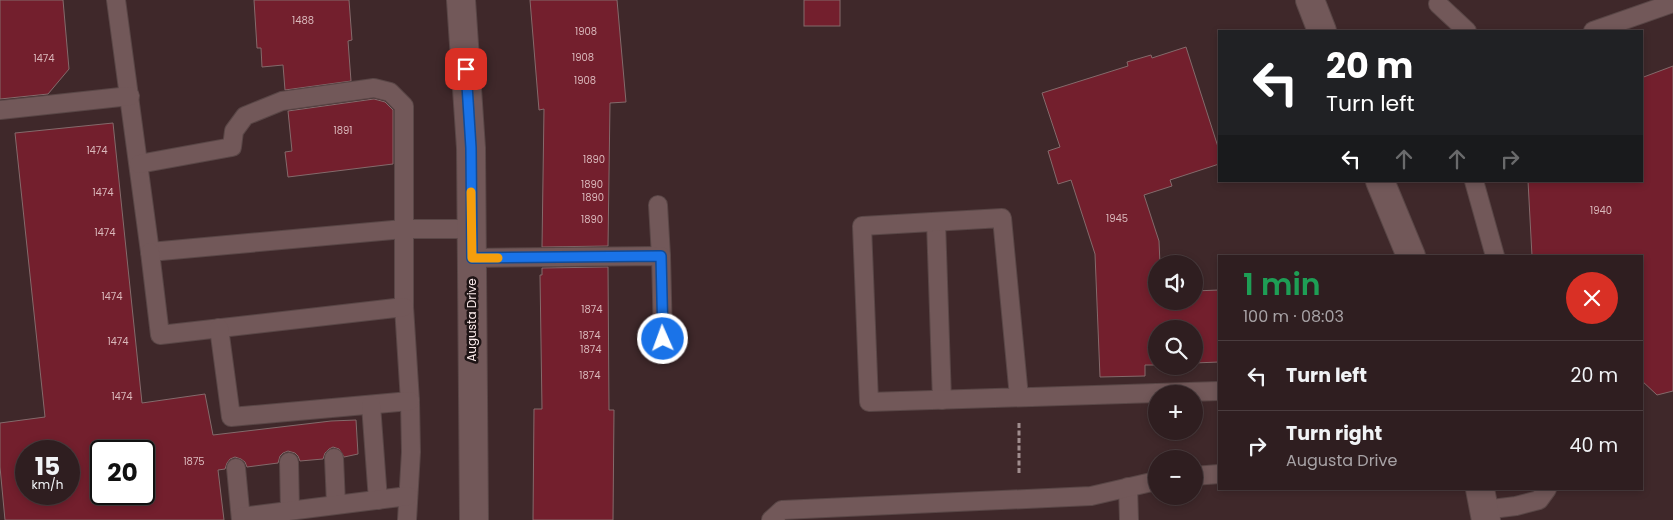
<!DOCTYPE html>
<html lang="en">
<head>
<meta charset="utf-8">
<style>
	:root { --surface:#2f1e20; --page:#372729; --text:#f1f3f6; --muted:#a7a2a5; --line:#4a3c3e }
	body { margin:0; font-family:Poppins,sans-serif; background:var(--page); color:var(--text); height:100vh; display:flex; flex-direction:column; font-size:19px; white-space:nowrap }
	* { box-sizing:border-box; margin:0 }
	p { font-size:16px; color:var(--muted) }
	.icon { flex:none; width:28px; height:28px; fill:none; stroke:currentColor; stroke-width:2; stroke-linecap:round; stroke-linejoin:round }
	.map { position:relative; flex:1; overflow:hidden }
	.details { position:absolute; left:1218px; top:255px; width:425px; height:235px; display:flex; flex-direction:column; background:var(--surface); border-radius:0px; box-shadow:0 2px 8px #0003,0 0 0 1px var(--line) }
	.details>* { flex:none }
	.banner { position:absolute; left:1218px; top:30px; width:425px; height:152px; border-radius:0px; box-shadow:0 2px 8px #0003,0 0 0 1px var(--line); background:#202124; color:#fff; overflow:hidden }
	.controls { position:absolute; left:1148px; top:255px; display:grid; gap:10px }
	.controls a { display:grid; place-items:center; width:55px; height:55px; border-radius:50%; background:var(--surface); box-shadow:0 2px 8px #0003,0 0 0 1px var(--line); font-size:25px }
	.speed { position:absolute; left:15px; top:440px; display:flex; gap:10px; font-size:25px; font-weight:700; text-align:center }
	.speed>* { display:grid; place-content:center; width:65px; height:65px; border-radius:50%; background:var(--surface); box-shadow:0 2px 8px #0003,0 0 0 1px var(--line); line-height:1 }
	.speed small { font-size:12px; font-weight:400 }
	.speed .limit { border:2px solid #111; border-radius:8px; background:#fff; color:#111 }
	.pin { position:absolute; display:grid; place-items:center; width:42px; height:42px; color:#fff; margin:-21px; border-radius:10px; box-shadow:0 2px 8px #0006 }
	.me { position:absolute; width:55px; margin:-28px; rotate:358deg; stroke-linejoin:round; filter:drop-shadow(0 0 4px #0008) }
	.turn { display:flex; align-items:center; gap:18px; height:105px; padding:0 25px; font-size:22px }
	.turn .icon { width:65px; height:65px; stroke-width:2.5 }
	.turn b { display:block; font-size:35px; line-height:42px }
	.lanes { display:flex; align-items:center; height:48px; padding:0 25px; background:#0003; justify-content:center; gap:25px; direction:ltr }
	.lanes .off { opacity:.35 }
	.round { display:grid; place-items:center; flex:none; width:52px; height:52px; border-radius:26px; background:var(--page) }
	.overview { display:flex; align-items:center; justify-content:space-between; height:85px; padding:0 25px }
	h1 { font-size:30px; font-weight:600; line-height:38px; color:#1e9e55 }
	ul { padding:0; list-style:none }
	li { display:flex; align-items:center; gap:15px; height:70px; padding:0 25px; border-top:1px solid var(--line) }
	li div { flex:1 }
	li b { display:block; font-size:19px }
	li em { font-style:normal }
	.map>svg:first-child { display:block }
	.building { fill:#731f2d; stroke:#846a6b; fill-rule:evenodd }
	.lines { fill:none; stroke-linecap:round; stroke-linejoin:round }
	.lane-casing { stroke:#594646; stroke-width:20 }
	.street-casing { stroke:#594646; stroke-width:30 }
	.secondary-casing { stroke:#594646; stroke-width:30 }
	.path { stroke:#a08d8e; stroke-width:3; stroke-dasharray:5 2.5; stroke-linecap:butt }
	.lane { stroke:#725859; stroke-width:18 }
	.street { stroke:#725859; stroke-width:28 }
	.secondary { stroke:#725859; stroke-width:28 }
	.route-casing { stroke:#114b97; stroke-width:12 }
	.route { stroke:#1a73e8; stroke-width:9 }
	.slow { stroke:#f59e0b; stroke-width:9 }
	.labels { text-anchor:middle; stroke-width:5; stroke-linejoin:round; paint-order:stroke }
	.number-label { font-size:10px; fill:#dab9bc }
	.street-label { font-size:12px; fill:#fcecec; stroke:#1e1415 }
</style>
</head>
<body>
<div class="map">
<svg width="1673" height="520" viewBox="0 0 1673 520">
	<rect width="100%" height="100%" fill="#3f282a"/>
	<g class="building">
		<path d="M 0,0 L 63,0 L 69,69 L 48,94 L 0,99 Z"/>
		<path d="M 254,0 L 349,0 L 352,40 L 348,41 L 351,81 L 285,90 L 283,65 L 262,67 L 261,48 L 257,48 Z"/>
		<path d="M 530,0 L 617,0 L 626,102 L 610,103 L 608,246 L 542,247 L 544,109 L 539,110 Z"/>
		<rect x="804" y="0" width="36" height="26"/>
		<path d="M 1186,47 L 1219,150 L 1219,164 L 1170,180 L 1172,186 L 1144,195 L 1159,241 L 1160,264 L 1156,264 L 1156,301 L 1194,301 L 1194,291 L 1219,290 L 1219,362 L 1194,363 L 1194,329 L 1156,329 L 1156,365 L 1145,365 L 1145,376 L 1100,377 L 1095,254 L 1071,180 L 1058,184 L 1048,151 L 1060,147 L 1042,93 L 1128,66 L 1127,62 L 1151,55 L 1152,58 Z"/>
		<path d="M 1673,66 L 1673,391 L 1657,395 L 1641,380 L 1641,256 L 1532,256 L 1528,181 L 1641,181 L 1641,78 Z"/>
		<path d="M 374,99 L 385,102 L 393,110 L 393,164 L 288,177 L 285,152 L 292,151 L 288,111 Z"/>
		<path d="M 113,123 L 142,403 L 205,394 L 213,435 L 331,421 L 356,420 L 358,454 L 344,457 L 339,449 L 333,447 L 329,449 L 325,453 L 323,459 L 300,461 L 298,456 L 295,453 L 288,451 L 283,453 L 280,456 L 278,463 L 247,467 L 245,462 L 241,459 L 235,457 L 230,459 L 227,463 L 225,469 L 218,470 L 224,520 L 5,520 L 0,467 L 0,423 L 45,417 L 15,133 ZM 26,451 L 69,451 L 69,494 L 26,494 ZM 101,451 L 144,451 L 144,494 L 101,494 Z"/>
		<path d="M 608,267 L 609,410 L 614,410 L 613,520 L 533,520 L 534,409 L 542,409 L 540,275 L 542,275 L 542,268 Z"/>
	</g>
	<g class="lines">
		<g class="lane-casing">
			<g id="lane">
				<path d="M 116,0 L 150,252 L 404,229 L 472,229"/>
				<path d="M 1438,4 L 1467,31"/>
				<path d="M 1593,31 L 1673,3"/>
				<path d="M 0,110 L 130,96"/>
				<path d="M 139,164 L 232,147 L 234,131 L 245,116 L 282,101 L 374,88 L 390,92 L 404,106 L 404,307 L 410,401 L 411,452 L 407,520"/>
				<path d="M 1474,181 L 1495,256"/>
				<path d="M 658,205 L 661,256"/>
				<path d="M 936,222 L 942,400"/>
				<path d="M 150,252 L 160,335 L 404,307"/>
				<path d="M 472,258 L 661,256 L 663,339"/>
				<path d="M 219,328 L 231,417 L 410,401"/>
				<path d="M 1019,397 L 1002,218 L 862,226 L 869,402 L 1219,391"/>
				<path d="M 371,405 L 378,500"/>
				<path d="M 334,458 L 336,504"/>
				<path d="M 289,462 L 290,510"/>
				<path d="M 236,468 L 241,520"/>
				<path d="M 1194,476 L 1219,474"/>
				<path d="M 1128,487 L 1129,520"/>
				<path d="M 1484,510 L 1516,506 L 1539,500 L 1547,489"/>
				<path d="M 241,517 L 408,496"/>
				<path d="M 771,520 L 782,510 L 1091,496 L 1156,481"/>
			</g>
		</g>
		<g class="street-casing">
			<path id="street" d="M 461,0 L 471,148 L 474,520"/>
		</g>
		<g class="secondary-casing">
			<g id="secondary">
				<path d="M 1310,0 L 1322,31"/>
				<path d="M 1380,181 L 1411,256"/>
				<path d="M 1480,489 L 1486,520"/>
			</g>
		</g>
		<path class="path" d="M 1019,473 L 1019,422"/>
		<use href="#lane" class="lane"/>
		<use href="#street" class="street"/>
		<use href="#secondary" class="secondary"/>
	</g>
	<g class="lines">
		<g class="route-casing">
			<path id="route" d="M 466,69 L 471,148 L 472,258 L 661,256 L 663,339"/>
		</g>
		<use href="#route" class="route"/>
		<path class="slow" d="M 471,192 L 472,258 L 498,258"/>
	</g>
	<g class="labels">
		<g class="number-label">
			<text x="303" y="24">1488</text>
			<text x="586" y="35">1908</text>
			<text x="583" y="61">1908</text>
			<text x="44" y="62">1474</text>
			<text x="585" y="84">1908</text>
			<text x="343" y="134">1891</text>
			<text x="97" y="154">1474</text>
			<text x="594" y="163">1890</text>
			<text x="592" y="188">1890</text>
			<text x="103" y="196">1474</text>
			<text x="593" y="201">1890</text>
			<text x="1601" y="214">1940</text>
			<text x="1117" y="222">1945</text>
			<text x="592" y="223">1890</text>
			<text x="105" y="236">1474</text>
			<text x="112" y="300">1474</text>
			<text x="592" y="313">1874</text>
			<text x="590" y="339">1874</text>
			<text x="118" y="345">1474</text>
			<text x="591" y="353">1874</text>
			<text x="590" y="379">1874</text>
			<text x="122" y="400">1474</text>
			<text x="194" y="465">1875</text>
		</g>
		<g class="street-label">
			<text transform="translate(472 320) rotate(-90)" y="4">Augusta Drive</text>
		</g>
	</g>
</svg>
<div class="controls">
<a><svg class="icon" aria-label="sound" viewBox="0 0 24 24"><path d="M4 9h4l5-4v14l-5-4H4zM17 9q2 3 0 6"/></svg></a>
<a><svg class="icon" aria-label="search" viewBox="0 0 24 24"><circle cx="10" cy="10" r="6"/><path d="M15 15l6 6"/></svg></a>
<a>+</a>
<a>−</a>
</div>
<div class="speed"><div>15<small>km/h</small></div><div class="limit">20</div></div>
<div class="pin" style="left:466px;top:69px;background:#d93025"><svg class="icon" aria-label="arrive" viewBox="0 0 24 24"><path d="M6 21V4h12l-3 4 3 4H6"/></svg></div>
<svg class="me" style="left:663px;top:339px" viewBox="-20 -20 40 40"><circle r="17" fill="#1a73e8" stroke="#fff" stroke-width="3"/><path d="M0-11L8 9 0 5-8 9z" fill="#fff"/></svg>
<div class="banner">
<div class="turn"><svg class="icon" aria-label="left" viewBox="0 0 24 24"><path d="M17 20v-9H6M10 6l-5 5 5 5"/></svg><div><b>20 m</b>Turn left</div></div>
<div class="lanes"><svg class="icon" aria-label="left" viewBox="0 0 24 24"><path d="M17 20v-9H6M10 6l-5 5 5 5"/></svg><svg class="icon off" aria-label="ahead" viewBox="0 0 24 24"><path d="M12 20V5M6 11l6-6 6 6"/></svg><svg class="icon off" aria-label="ahead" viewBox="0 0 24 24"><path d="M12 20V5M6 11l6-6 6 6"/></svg><svg class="icon off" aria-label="right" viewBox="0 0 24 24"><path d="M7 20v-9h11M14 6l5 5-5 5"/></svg></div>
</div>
<section class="details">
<div class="overview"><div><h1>1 min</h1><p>100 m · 08:03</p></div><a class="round" style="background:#d93025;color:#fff"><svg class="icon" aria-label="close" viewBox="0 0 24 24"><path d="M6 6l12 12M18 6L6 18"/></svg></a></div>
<ul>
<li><svg class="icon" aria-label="left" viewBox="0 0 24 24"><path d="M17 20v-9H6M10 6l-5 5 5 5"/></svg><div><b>Turn left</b></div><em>20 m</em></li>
<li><svg class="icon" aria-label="right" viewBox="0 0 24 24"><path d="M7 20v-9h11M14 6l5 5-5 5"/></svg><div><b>Turn right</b><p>Augusta Drive</p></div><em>40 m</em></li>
</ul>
</section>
</div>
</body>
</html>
